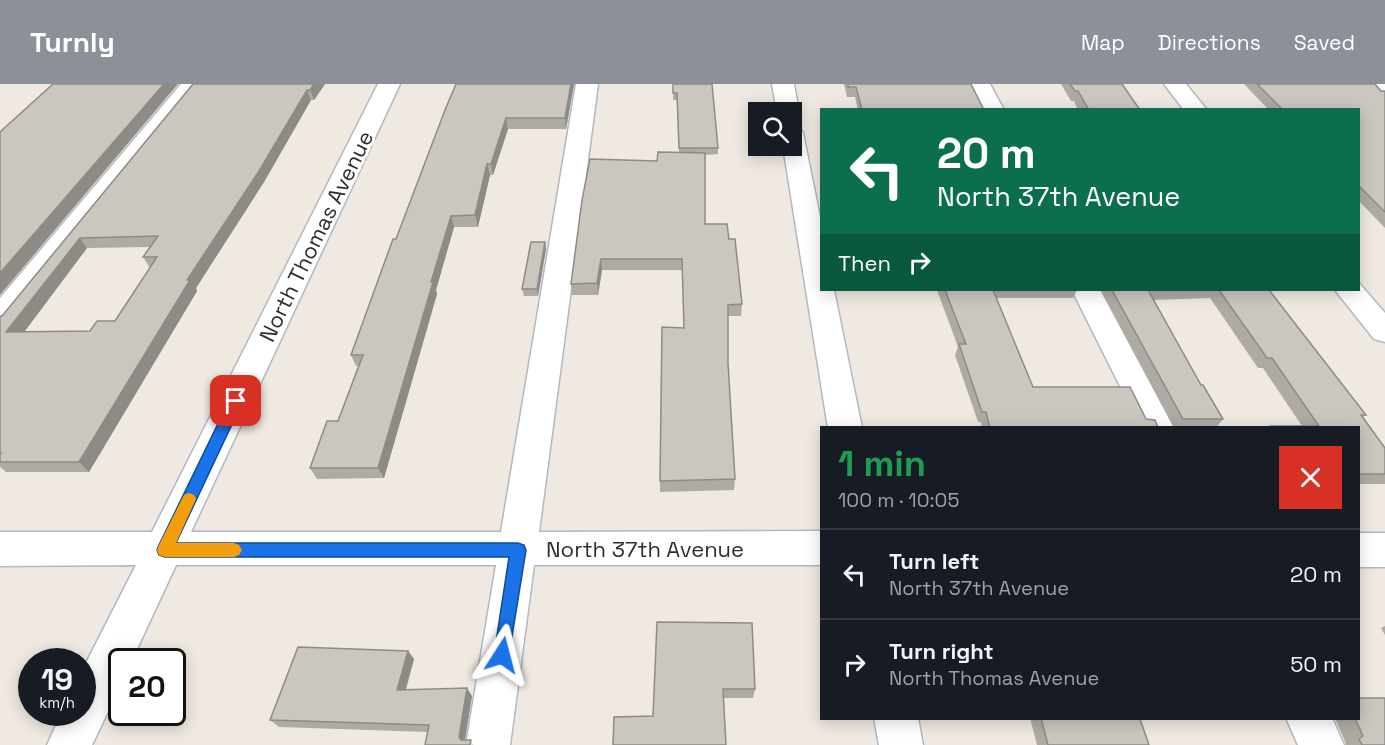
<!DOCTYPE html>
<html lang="en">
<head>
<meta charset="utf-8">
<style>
	:root { --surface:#171b24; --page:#242831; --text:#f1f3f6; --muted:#9ea1a6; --line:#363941; --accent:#8c9099 }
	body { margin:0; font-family:"Space Grotesk",sans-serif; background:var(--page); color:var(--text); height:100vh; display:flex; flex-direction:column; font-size:22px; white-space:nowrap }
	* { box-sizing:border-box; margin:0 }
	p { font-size:20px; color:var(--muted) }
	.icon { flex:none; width:33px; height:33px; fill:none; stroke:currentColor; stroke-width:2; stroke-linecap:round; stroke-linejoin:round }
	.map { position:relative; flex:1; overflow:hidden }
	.details { position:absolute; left:820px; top:342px; width:540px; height:294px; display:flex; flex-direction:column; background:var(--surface); border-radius:0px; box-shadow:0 3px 15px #0003 }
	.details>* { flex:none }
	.hud { position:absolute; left:820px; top:24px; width:540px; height:183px; border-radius:0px; box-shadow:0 3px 15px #0003; background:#0b6e4f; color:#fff; overflow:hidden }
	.buttons { position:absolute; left:748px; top:18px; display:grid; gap:12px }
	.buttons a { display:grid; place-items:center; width:54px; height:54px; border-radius:0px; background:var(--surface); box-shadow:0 3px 15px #0003; font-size:30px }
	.speed { position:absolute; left:18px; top:564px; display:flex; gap:12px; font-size:30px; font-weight:700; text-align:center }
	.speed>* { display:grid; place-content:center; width:78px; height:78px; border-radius:50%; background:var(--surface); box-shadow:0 3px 15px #0003; line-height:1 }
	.speed small { font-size:15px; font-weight:400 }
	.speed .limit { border:3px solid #111; border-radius:9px; background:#fff; color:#111 }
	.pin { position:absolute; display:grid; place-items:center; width:51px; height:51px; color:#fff; margin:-26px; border-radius:12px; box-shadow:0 3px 9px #0006 }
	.me { position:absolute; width:66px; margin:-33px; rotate:9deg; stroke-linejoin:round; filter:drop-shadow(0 0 4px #0008) }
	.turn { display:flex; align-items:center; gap:21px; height:126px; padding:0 18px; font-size:27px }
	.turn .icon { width:78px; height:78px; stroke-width:2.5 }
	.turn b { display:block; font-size:42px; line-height:51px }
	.then { display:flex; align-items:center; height:57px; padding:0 18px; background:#0003; gap:12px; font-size:22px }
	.round { display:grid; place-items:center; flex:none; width:63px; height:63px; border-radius:0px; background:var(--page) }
	.overview { display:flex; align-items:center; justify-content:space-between; height:102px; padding:0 18px }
	h1 { font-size:36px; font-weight:800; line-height:45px; color:#1e9e55 }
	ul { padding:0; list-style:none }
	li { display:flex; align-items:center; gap:18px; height:90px; padding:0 18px; border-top:2px solid var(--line) }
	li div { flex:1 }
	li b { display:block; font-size:22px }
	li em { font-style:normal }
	header { display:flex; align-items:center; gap:36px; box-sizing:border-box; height:84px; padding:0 30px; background:var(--accent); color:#fff }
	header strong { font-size:28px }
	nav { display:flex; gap:33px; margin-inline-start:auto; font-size:21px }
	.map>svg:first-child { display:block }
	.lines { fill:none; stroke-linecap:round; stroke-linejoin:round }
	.minor-casing { stroke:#b4b7c1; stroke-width:3 }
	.minor { fill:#fff; fill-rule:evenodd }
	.wall { fill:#afaba4; fill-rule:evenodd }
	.shaded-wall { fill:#8e8b86 }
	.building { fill:#cbc7bf; stroke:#8e8b86; stroke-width:1.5; fill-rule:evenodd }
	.route { fill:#1a73e8; stroke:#114b97; stroke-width:1.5 }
	.slow { fill:#f59e0b }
	.labels { text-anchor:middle; stroke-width:6; stroke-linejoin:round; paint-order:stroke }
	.street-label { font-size:22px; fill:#2e2e2e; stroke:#fff }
</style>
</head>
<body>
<header>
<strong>Turnly</strong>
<nav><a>Map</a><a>Directions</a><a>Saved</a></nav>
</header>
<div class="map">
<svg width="1385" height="661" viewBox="0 0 1385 661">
	<rect width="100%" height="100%" fill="#efe9e1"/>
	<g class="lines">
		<g class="minor-casing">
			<g id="minor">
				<path d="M 181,0 L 203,0 L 10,241 L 0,244 L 0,214 Z"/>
				<path d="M 378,0 L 400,0 L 191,448 L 501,448 L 576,0 L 598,0 L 539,448 L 822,447 L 822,481 L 534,481 L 510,661 L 466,661 L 496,481 L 176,481 L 131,578 L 122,578 L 122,598 L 92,661 L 47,661 L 62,628 L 82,628 L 82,587 L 136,481 L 0,482 L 0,448 L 152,448 Z"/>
				<path d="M 772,0 L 794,0 L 799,28 L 796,33 L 792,34 L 792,28 L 777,28 Z"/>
				<path d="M 968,0 L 990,0 L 1004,26 L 982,26 Z"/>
				<path d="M 1164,0 L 1186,0 L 1207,26 L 1184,26 Z"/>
				<path d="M 1364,0 L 1385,0 L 1385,15 L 1377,14 Z"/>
				<path d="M 792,42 L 800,44 L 803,49 L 822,143 L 822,206 L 834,206 L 862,344 L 828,344 L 783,62 L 792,62 Z"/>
				<path d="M 1359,199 L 1385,229 L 1385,258 L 1374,255 L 1335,206 L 1359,206 Z"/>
				<path d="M 1072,206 L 1100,206 L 1174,344 L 1141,344 Z"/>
				<rect x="1359" y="449" width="26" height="34"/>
				<path d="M 874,634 L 918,634 L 923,661 L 879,661 Z"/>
				<path d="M 1286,634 L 1332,634 L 1344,661 L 1298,661 Z"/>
			</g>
		</g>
		<use href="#minor" class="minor"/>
	</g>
	<g class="wall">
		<path d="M 193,0 L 325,0 L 314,16 L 311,16 L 264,98 L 196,204 L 197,207 L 89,388 L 6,388 L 0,383 L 0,232 L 2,232 ZM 150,163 L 143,173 L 150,184 L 115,237 L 90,247 L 24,248 L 87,164 Z"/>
		<path d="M 456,0 L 574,0 L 566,45 L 508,45 L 493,91 L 490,91 L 478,143 L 454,143 L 436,206 L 437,210 L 384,394 L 317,395 L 310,384 L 338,337 L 358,282 L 356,282 L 351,271 Z"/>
		<path d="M 673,0 L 718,64 L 718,70 L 705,71 L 705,140 L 729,155 L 742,220 L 741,232 L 728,232 L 728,279 L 735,395 L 734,406 L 660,408 L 660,397 L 684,244 L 682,186 L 602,186 L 598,211 L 572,211 L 571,200 L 679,69 L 678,16 L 673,16 Z"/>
		<path d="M 844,0 L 971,0 L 984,26 L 858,26 L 855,13 L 847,13 Z"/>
		<path d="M 1061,0 L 1122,0 L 1140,26 L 1078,26 L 1074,17 L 1071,17 Z"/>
		<path d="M 1244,0 L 1375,0 L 1381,7 L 1385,7 L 1385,144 L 1359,117 L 1359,26 L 1269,26 Z"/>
		<path d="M 545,158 L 546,165 L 538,212 L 524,212 L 522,205 Z"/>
		<path d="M 937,206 L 1077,206 L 1073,214 L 996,214 L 1033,303 L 1146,335 L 1158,344 L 982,344 L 981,338 L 978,338 L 955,271 L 958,263 Z"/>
		<path d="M 1101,206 L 1269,206 L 1366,331 L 1363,333 L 1385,364 L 1385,400 L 1359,400 L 1359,344 L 1268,344 L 1270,342 L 1302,342 L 1263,284 L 1258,284 L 1210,214 L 1154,216 L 1201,301 L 1223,335 L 1216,344 L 1174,344 Z"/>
		<path d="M 657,538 L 755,605 L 753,614 L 724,614 L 653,632 Z"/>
		<path d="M 1385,542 L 1385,551 L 1381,544 Z"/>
		<path d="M 408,567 L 414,575 L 406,606 L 472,612 L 465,656 L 474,661 L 427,648 L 279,643 L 270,636 Z"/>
		<path d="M 1030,634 L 1140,635 L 1149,661 L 1037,661 Z"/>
		<path d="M 1335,634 L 1359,634 L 1385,661 L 1345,661 L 1346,660 Z"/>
	</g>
	<g class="shaded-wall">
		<path d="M 164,0 L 178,0 L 0,211 L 0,189 Z"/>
		<path d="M 314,0 L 325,0 L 314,16 L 310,6 Z"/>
		<path d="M 571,0 L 574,0 L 566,45 L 565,34 Z"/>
		<path d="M 307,6 L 311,16 L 264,98 L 196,204 L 197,207 L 89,388 L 79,378 L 187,196 Z"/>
		<path d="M 506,34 L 508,45 L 493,91 L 491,80 Z"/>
		<path d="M 487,80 L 490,91 L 478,143 L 475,131 Z"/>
		<path d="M 451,132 L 454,143 L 436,206 L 437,210 L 384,394 L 378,384 L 431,198 Z"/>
		<path d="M 80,154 L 87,164 L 16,259 L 6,248 Z"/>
		<path d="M 545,158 L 546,165 L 538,212 L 537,205 Z"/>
		<path d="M 601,175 L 602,186 L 598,211 L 597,199 Z"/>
		<path d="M 408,567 L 414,575 L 403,614 L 397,606 Z"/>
		<path d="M 467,604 L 472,612 L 464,661 L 459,653 Z"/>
	</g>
	<g class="building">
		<path d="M 53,0 L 164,0 L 0,189 L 0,48 Z"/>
		<path d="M 193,0 L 314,0 L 310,6 L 307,6 L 259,87 L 187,196 L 190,196 L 79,378 L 0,378 L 0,370 L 1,369 L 0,369 L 0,232 L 2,232 ZM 158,152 L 143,173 L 157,173 L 115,237 L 97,237 L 90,247 L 6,248 L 80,154 Z"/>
		<path d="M 456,0 L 571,0 L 565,34 L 506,34 L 491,80 L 487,80 L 475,131 L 451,132 L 431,198 L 433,198 L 378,384 L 310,384 L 327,337 L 338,337 L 363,271 L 351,271 L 393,155 L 396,155 L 445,26 Z"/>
		<path d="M 673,0 L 712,0 L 718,64 L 679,64 L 677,9 L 673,9 Z"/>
		<path d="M 848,0 L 971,0 L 984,26 L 862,26 L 856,3 L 848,3 Z"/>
		<path d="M 1070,0 L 1122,0 L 1140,26 L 1089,26 L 1078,7 L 1075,7 Z"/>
		<path d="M 1257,0 L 1375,0 L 1381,7 L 1385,7 L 1385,128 L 1359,102 L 1359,26 L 1283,26 Z"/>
		<path d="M 658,68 L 705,69 L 705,140 L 727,140 L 729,155 L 735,155 L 742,220 L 728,221 L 728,279 L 735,395 L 660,397 L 662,243 L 684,244 L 682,175 L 601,175 L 597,199 L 571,200 L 582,116 L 590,75 L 657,77 Z"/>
		<path d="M 531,158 L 545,158 L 537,205 L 522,205 Z"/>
		<path d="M 945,206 L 993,206 L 1033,303 L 1130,303 L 1146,335 L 1155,336 L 1158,344 L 990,344 L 986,328 L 982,328 L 959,260 L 966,260 Z"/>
		<path d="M 1112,206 L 1148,206 L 1201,301 L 1203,301 L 1223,335 L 1183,335 Z"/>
		<path d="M 1219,206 L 1269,206 L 1366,331 L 1361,331 L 1385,364 L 1385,390 L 1359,390 L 1359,344 L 1271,344 L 1270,342 L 1319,342 L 1272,274 L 1267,274 Z"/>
		<path d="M 657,538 L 752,539 L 755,605 L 723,605 L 726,661 L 613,661 L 614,633 L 653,632 Z"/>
		<path d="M 298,563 L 408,567 L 397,606 L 467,604 L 459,653 L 461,656 L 471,656 L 470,661 L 425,661 L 429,641 L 270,636 Z"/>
		<path d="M 1359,614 L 1385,614 L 1385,661 L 1362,661 L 1359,655 L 1363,652 L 1355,634 L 1359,634 Z"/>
		<path d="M 1041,634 L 1140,635 L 1149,661 L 1048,661 Z"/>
	</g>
	<path class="route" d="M 236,312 L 243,317 L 176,459 L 518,459 L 524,461 L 526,466 L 508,577 L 502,579 L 496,577 L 494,571 L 509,473 L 165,473 L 159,471 L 157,466 L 159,461 L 229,317 Z"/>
	<path class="slow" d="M 189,409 L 194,411 L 196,415 L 176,459 L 234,459 L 239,461 L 242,466 L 239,471 L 234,473 L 165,473 L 159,471 L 157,466 L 159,461 L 184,411 Z"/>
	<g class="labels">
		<g class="street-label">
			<text transform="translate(316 152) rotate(-64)" y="8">North Thomas Avenue</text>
			<text x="645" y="473">North 37th Avenue</text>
		</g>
	</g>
</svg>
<div class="buttons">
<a><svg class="icon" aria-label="search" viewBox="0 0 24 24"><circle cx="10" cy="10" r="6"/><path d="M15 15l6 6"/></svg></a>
</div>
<div class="speed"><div>19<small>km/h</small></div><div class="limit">20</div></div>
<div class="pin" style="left:236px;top:317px;background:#d93025"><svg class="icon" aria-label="arrive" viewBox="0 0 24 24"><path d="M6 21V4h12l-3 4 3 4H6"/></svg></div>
<svg class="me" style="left:502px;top:571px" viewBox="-20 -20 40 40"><path d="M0-17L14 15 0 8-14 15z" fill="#1a73e8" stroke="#fff" stroke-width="4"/></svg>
<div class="hud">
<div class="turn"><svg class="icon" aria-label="left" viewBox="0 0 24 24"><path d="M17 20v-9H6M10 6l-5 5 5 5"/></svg><div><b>20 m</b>North 37th Avenue</div></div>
<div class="then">Then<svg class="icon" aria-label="right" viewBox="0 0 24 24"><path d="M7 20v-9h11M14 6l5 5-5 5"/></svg></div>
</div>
<section class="details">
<div class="overview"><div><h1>1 min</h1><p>100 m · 10:05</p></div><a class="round" style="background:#d93025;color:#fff"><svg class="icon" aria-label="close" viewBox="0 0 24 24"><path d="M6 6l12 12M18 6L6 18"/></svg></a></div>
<ul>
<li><svg class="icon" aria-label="left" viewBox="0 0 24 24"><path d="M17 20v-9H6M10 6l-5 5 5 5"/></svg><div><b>Turn left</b><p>North 37th Avenue</p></div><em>20 m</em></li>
<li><svg class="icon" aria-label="right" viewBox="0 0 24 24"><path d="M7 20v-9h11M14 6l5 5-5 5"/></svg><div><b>Turn right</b><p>North Thomas Avenue</p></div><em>50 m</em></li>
</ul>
</section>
</div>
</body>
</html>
